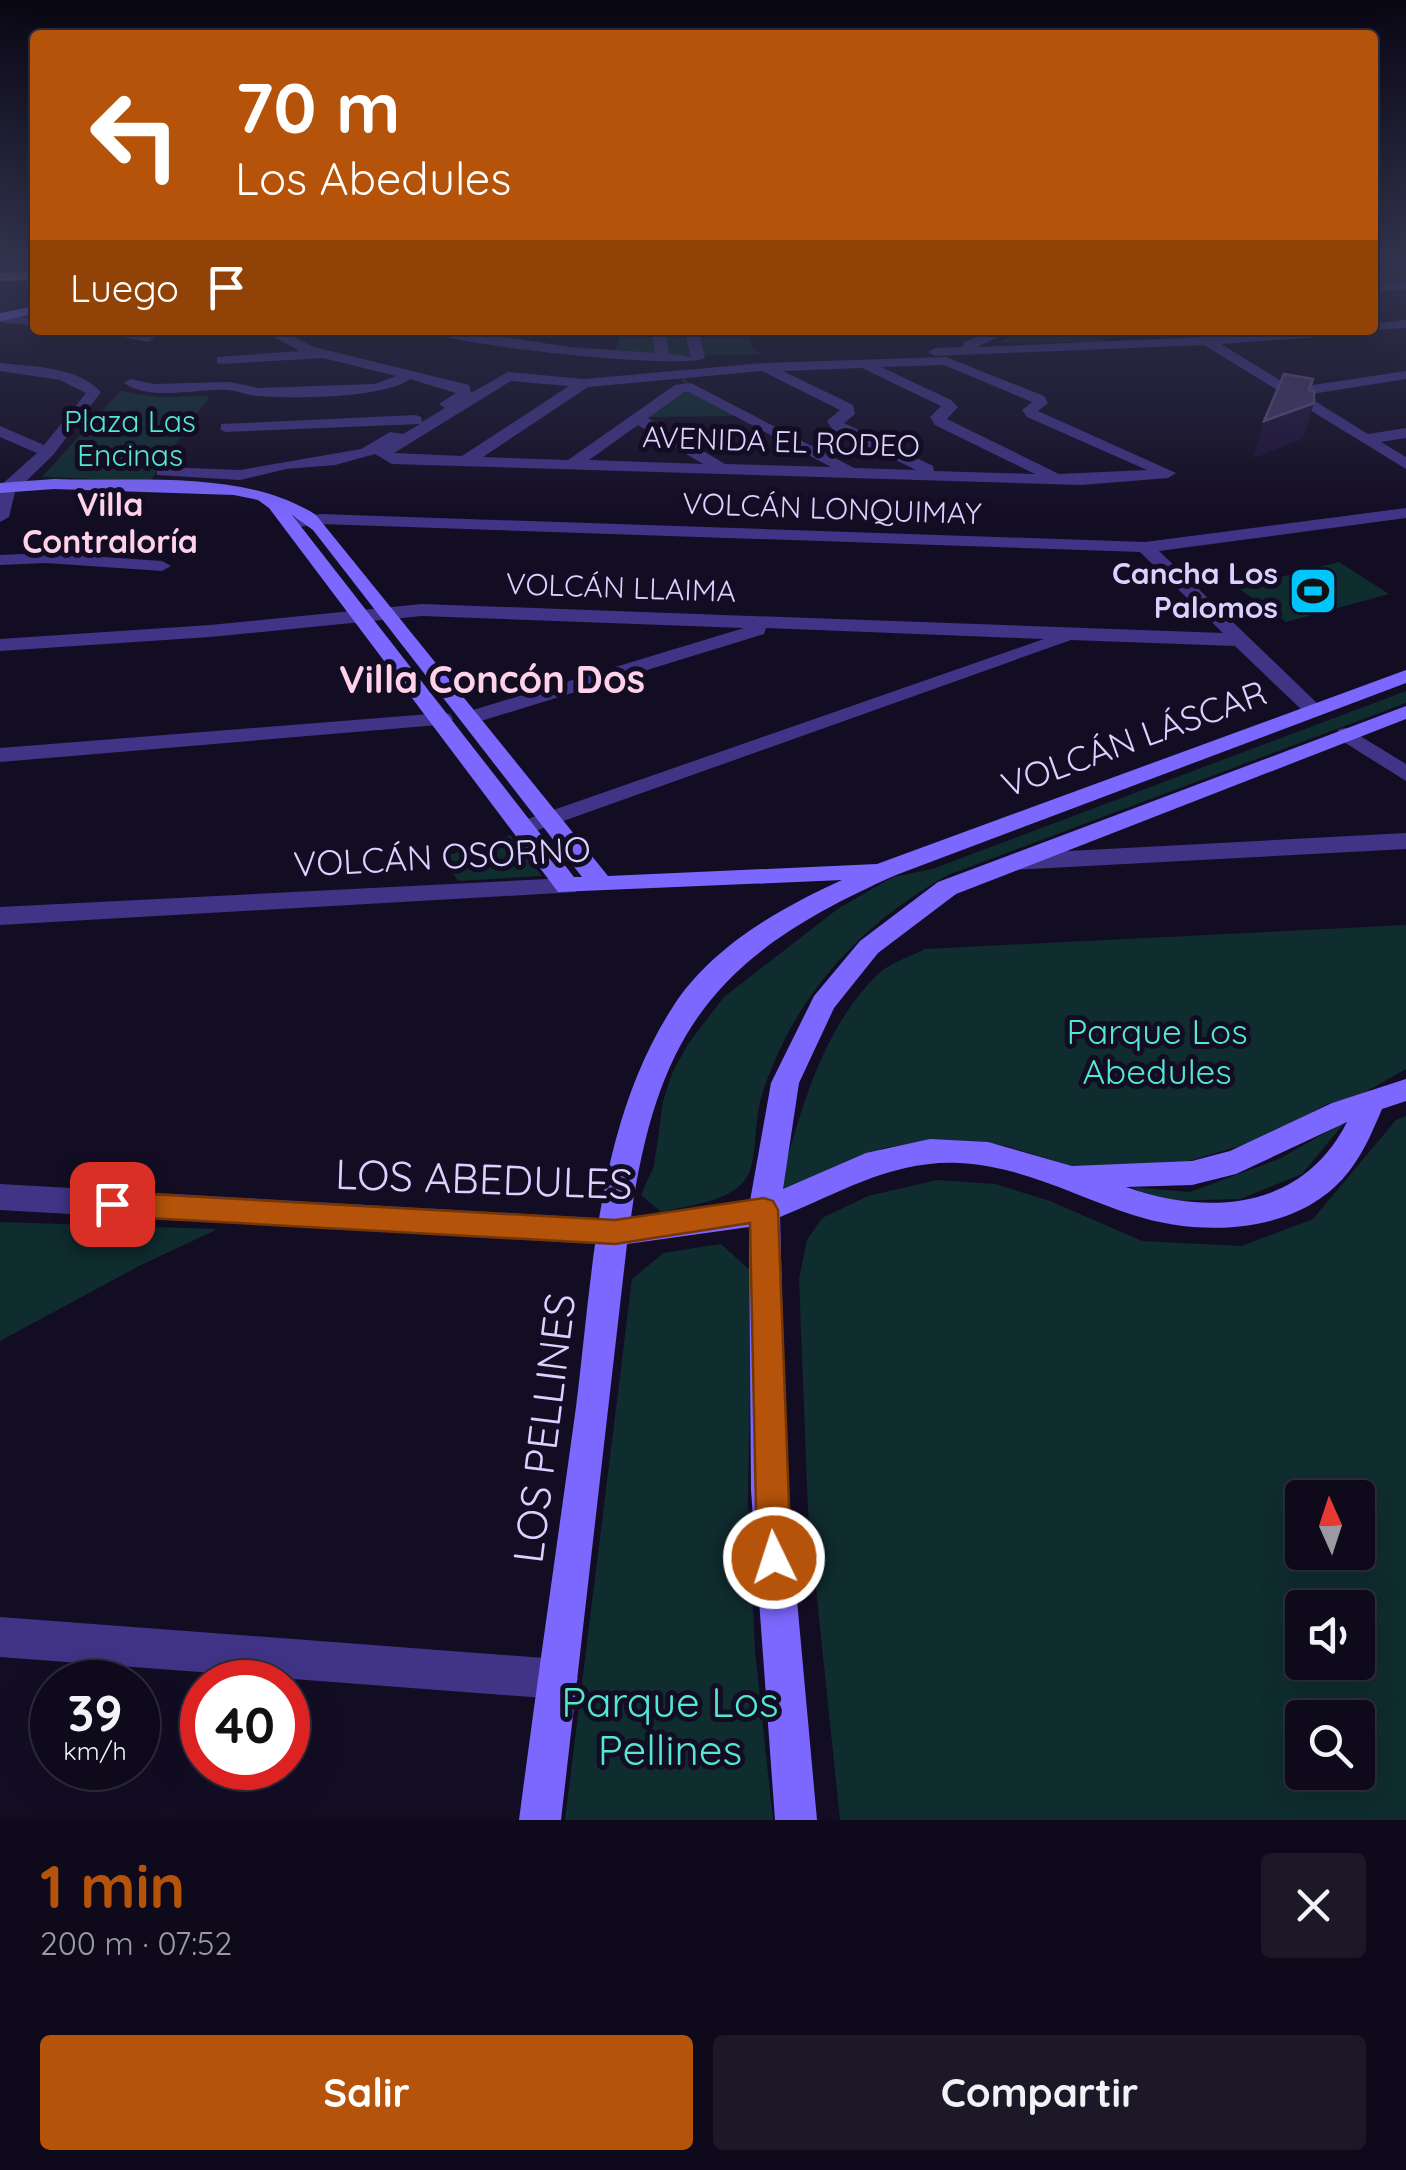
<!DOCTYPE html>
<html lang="es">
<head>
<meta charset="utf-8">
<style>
	:root { --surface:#0e0a1b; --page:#1c1828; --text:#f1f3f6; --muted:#9b9aa3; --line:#2e2b3a; --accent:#b45309 }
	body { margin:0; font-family:Quicksand,sans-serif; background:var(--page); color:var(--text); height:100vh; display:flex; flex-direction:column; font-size:38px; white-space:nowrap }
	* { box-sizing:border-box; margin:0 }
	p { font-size:32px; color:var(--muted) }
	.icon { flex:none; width:55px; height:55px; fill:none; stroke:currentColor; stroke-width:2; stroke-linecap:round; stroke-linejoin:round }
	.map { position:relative; height:1820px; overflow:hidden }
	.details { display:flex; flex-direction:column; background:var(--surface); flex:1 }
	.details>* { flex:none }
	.banner { position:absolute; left:30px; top:30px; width:1348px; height:305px; border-radius:10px; box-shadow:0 10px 40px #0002,0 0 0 2px var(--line); background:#b45309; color:#fff; overflow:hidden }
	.needle { width:65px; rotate:357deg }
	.buttons { position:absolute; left:1285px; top:1480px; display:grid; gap:20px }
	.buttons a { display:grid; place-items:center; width:90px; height:90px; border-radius:10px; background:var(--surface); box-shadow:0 10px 40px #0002,0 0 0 2px var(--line); font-size:50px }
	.speed { position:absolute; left:30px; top:1660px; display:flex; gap:20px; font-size:50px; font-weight:700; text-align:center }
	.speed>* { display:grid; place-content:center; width:130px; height:130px; border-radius:50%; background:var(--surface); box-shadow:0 10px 40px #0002,0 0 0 2px var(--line); line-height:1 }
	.speed small { font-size:25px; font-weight:400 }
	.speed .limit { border:15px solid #d22; background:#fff; color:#111 }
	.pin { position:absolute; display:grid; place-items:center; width:85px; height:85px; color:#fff; margin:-42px; border-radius:20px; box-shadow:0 5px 15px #0006 }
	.me { position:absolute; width:110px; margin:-55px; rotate:356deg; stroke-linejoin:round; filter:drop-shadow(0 0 8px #0008) }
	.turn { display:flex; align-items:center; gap:35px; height:210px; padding:0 40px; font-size:45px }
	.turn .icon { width:130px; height:130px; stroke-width:2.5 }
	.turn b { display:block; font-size:70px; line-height:85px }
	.then { display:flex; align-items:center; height:95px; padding:0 40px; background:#0003; gap:20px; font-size:38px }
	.round { display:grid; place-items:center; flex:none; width:105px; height:105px; border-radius:10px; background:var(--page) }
	.overview { display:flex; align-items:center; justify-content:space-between; height:170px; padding:0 40px }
	h1 { font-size:60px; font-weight:800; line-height:75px; color:var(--accent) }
	.primary-button { display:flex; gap:20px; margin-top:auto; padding:20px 40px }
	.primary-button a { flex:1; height:115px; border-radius:10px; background:var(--accent); color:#fff; font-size:40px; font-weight:800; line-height:115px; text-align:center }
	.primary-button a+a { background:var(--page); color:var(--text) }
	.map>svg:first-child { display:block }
	.green { fill:#0f2c2f; fill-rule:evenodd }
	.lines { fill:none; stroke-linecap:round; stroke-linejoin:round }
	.street { fill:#413487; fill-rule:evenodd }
	.secondary { fill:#7c67ff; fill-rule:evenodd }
	.primary { fill:#d457ff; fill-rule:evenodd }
	.shaded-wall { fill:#1e1339 }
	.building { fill:#453666; stroke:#5c4e7e; stroke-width:2.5 }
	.route { fill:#b45309; stroke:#753606; stroke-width:2.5 }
	.labels { text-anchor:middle; stroke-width:10; stroke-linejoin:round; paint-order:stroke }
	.far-park-label { font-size:30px; fill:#54e7d3; stroke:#130d24 }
	.far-street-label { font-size:30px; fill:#dbd0ff; stroke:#130d24 }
	.far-poi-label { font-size:30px; font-weight:bold; fill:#dbd0ff; stroke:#130d24; text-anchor:end }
	.far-neighbourhood-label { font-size:32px; font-weight:bold; fill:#ffd2e9; stroke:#130d24 }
	.street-label { font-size:35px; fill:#dbd0ff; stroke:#130d24 }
	.park-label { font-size:35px; fill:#54e7d3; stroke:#130d24 }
	.neighbourhood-label { font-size:38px; font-weight:bold; fill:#ffd2e9; stroke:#130d24 }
	.near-street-label { font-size:42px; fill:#dbd0ff; stroke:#130d24 }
	.near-park-label { font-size:42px; fill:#54e7d3; stroke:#130d24 }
</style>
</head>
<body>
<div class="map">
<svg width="1406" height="1820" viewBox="0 0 1406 1820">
	<rect width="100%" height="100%" fill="#130d24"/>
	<g class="green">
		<path d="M 623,330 L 749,330 L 753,350 L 762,354 L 681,356 L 615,351 Z"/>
		<path d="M 1024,330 L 1073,330 L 1108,342 L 996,343 Z"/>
		<path d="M 681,374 L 685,374 L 689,390 L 735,416 L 646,417 L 684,390 Z"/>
		<path d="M 120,391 L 157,397 L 210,396 L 150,481 L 42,477 Z"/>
		<path d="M 1339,562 L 1389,594 L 1286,622 L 1238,588 Z"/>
		<path d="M 1406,691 L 1406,703 L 948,875 C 859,924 791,1000 761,1098 C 755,1118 756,1158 749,1173 C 736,1202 689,1205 661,1212 L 641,1195 L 654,1166 L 663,1101 L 673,1071 L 688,1044 L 724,997 L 839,908 L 893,877 L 932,869 Z"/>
		<path d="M 510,835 L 542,876 L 458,881 L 443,857 Z"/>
		<path d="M 1406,925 L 1406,1069 L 1360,1095 L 1327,1104 L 1264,1139 L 1168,1167 L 1072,1166 L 1006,1146 L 968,1141 L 923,1142 L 884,1148 L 778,1192 C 799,1117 820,1031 877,975 C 889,963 910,957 925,949 Z"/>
		<path d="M 1406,1116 L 1406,1820 L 840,1820 L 808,1511 L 799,1279 L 807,1240 L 822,1218 L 868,1196 L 937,1180 L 995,1184 L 1050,1201 L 1142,1241 L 1241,1246 L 1313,1219 L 1396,1120 ZM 1302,1498 L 1358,1498 L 1358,1552 L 1302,1552 ZM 1302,1608 L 1358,1608 L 1358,1662 L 1302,1662 ZM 1302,1718 L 1358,1718 L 1358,1772 L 1302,1772 Z"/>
		<path d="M 1346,1121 L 1302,1174 L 1240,1199 L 1166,1201 L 1130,1187 L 1190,1192 L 1279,1159 Z"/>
		<path d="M 0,1222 L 218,1229 L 139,1266 L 0,1341 Z"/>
		<path d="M 721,1244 L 752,1272 L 748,1500 L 755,1651 L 773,1820 L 565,1820 L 632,1279 L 663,1253 Z"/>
	</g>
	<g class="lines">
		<g class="street">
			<path d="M 25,262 L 35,262 L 35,266 L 22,279 L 14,279 L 12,276 Z"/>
			<path d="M 1406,282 L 1406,290 L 1372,291 L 1372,283 Z"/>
			<path d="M 0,314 L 35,318 L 35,326 L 0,322 Z"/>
			<path d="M 1406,320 L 1406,328 L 1367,330 L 1372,330 L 1372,324 Z"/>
			<path d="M 87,330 L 122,330 L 155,338 L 148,342 Z"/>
			<path d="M 207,330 L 281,330 L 314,347 L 469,385 L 471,393 L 508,372 L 584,379 L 763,363 L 946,357 L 1044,396 L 1048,403 L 1038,411 L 1176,473 L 1168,478 L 1081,485 L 392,464 L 375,454 L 335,465 L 286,469 L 240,480 L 157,475 L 157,469 L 163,467 L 240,470 L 361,449 L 390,432 L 403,434 L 420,424 L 226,432 L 221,430 L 221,424 L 416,415 L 421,417 L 422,422 L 445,408 L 439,404 L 456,393 L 410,379 C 385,398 293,399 259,396 C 249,396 239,391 229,390 C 196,388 152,402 124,383 L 131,379 L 154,384 L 230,382 L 258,388 L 375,384 L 396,376 L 323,358 L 222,364 L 217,363 L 217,357 L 300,351 L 268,334 L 214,334 ZM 944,365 L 1032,402 L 1022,410 L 1027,417 L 1147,470 L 1059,474 L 947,419 L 958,407 L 951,400 L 881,367 ZM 862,368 L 941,406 L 930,417 L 935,425 L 1035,474 L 934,471 L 933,466 L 844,423 L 855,414 L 853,405 L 783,371 ZM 762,371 L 840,410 L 827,421 L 832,429 L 916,470 L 854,468 L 691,383 L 675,385 L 568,460 L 483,457 L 588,387 ZM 511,381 L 569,386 L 462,456 L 394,453 ZM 684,392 L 689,392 L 831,467 L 725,464 L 648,418 ZM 638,425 L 703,464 L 589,460 Z"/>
			<path d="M 425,330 L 459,330 L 569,347 L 655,353 L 651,330 L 665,330 L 669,354 L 691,357 L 684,330 L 698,330 L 705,358 C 686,370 451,346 425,330 Z"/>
			<path d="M 994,330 L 1013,330 L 977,347 L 1364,330 L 1357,334 L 1221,344 L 1293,388 L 1406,371 L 1406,379 L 1305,395 L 1368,434 L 1406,428 L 1406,438 L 1381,442 L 1406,457 L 1406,469 L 1204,345 L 935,356 L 928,352 L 935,348 L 963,347 L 964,342 Z"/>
			<path d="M 0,363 C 33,367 77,366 101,392 L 53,455 L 15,492 L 9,517 L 0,522 L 0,486 L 37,453 L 0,437 L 0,426 L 44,445 L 86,393 L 60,380 L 0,371 Z"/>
			<path d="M 1406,508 L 1406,518 L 1159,551 L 1320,706 L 1324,710 L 1320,714 L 1306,714 L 1235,646 L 1071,640 L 524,835 L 516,833 L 512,828 L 516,823 L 1044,639 L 766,628 L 764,634 L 471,724 L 460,718 L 463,713 L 744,628 L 422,616 L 210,637 L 0,651 L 0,639 L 210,625 L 422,604 L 1223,633 L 1140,552 L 321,524 L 291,528 L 282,523 L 291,518 L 321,514 L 1145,542 Z"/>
			<path d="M 46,553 L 162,561 L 171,566 L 162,571 L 46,563 L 0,565 L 0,555 Z"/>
			<path d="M 442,713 L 450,714 L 453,719 L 450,724 L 0,762 L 0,748 Z"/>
			<path d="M 1347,728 L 1406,764 L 1406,781 L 1339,739 L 1336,734 L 1339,729 Z"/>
			<path d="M 1406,833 L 1406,849 L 1012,870 L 1000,862 L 1012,854 Z"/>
			<path d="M 567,878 L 576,880 L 579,886 L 576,892 L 0,925 L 0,907 Z"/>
			<path d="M 0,1184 L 615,1219 L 626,1223 L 631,1232 L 626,1241 L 615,1245 L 0,1210 Z"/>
			<path d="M 0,1617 L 558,1659 L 572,1665 L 578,1679 L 572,1693 L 558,1699 L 0,1657 Z"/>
		</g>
		<g class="secondary">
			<path d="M 35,306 L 35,314 L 0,321 L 0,313 Z"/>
			<path d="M 54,479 C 136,482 246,469 316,515 L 608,876 L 877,864 L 1406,670 L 1406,683 L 896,875 C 722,952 658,1025 631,1217 L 750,1201 L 771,1083 L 814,996 L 860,941 L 938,882 L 1406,706 L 1406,719 L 956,894 L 878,953 L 834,1008 L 799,1083 L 783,1189 L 866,1153 L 930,1139 L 988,1142 L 1072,1166 L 1192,1161 L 1230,1151 L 1332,1103 L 1406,1079 L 1406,1101 L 1382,1109 C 1373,1130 1364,1152 1350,1170 C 1302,1234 1204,1238 1133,1215 C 1075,1196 1022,1166 959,1163 C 892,1160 840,1193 780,1217 L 787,1490 L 817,1820 L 775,1820 L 751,1490 L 749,1227 L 627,1244 L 561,1820 L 519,1820 C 537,1682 557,1545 576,1407 C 593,1271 597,1123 674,1005 C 713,946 779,909 842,880 L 558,892 L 269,508 L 258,500 L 234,495 L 54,489 L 0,493 L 0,483 ZM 292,515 L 313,530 L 582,877 L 574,877 ZM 1347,1122 C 1303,1209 1211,1217 1126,1187 L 1192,1185 L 1236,1174 Z"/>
		</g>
		<path class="primary" d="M 35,272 L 35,280 L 0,281 L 0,273 Z"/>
	</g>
	<path class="shaded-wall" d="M 1314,403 L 1303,439 L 1253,458 L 1264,421 Z"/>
	<path class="building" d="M 1284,374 L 1313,379 L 1309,390 L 1314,391 L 1314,403 L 1264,421 Z"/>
	<linearGradient id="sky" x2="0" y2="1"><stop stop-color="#0a0714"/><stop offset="0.51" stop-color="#333550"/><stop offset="1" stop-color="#333550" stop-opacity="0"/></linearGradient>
	<rect width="1406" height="517" fill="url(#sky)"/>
	<path class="route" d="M 112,1192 L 615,1220 L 764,1198 L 773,1201 L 778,1210 L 791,1558 L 786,1570 L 774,1575 L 762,1570 L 757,1558 L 750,1223 L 615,1244 L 112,1216 L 102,1212 L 98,1204 L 102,1195 Z"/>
	<defs>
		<g id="stadium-square" transform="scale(2.5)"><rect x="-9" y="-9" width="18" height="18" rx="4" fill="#00c5fb" stroke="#130d24"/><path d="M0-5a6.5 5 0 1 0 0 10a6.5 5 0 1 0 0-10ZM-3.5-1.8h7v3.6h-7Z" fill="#111"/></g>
	</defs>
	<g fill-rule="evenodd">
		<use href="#stadium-square" x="1313" y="591"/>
	</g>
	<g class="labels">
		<g class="far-park-label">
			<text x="130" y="432">Plaza Las<tspan x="130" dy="34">Encinas</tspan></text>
		</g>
		<g class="far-street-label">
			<text transform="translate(781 442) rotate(2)" y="10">AVENIDA EL RODEO</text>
			<text transform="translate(832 509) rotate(2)" y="10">VOLCÁN LONQUIMAY</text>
			<text transform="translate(621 588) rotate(2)" y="10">VOLCÁN LLAIMA</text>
		</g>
		<g class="far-poi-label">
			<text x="1278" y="584">Cancha Los<tspan x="1278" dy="34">Palomos</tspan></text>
		</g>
		<g class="far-neighbourhood-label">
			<text x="110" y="516">Villa<tspan x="110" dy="37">Contraloría</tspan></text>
		</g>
		<g class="street-label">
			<text transform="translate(1134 739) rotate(-20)" y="12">VOLCÁN LÁSCAR</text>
			<text transform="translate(442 857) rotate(-3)" y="12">VOLCÁN OSORNO</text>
		</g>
		<g class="park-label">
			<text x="1157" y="1044">Parque Los<tspan x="1157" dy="40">Abedules</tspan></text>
		</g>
		<g class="neighbourhood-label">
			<text x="492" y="693">Villa Concón Dos</text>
		</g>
		<g class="near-street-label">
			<text transform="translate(484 1179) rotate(2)" y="15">LOS ABEDULES</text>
			<text transform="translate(544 1428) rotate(-83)" y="15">LOS PELLINES</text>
		</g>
		<g class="near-park-label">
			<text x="670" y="1717">Parque Los<tspan x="670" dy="48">Pellines</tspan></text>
		</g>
	</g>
</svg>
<div class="buttons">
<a><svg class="needle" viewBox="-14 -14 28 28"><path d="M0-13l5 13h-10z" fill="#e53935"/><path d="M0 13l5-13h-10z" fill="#9b9aa3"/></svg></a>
<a><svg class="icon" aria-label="sound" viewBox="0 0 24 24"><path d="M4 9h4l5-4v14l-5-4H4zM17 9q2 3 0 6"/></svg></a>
<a><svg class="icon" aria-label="search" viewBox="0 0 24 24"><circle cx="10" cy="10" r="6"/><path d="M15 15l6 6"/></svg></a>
</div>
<div class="speed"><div>39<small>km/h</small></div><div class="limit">40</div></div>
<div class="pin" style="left:112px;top:1204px;background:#d93025"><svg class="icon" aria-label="arrive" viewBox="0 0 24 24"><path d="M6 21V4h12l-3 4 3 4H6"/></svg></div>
<svg class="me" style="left:774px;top:1558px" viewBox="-20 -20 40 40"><circle r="17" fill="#b45309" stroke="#fff" stroke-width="3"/><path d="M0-11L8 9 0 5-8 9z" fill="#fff"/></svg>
<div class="banner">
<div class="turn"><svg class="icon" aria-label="left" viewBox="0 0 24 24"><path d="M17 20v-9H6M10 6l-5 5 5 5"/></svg><div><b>70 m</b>Los Abedules</div></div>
<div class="then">Luego<svg class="icon" aria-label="arrive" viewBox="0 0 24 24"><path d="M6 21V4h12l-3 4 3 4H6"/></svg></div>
</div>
</div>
<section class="details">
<div class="overview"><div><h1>1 min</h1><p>200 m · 07:52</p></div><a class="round"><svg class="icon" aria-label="close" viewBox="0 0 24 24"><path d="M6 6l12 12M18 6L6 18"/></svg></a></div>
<div class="primary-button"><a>Salir</a><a>Compartir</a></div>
</section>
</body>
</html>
